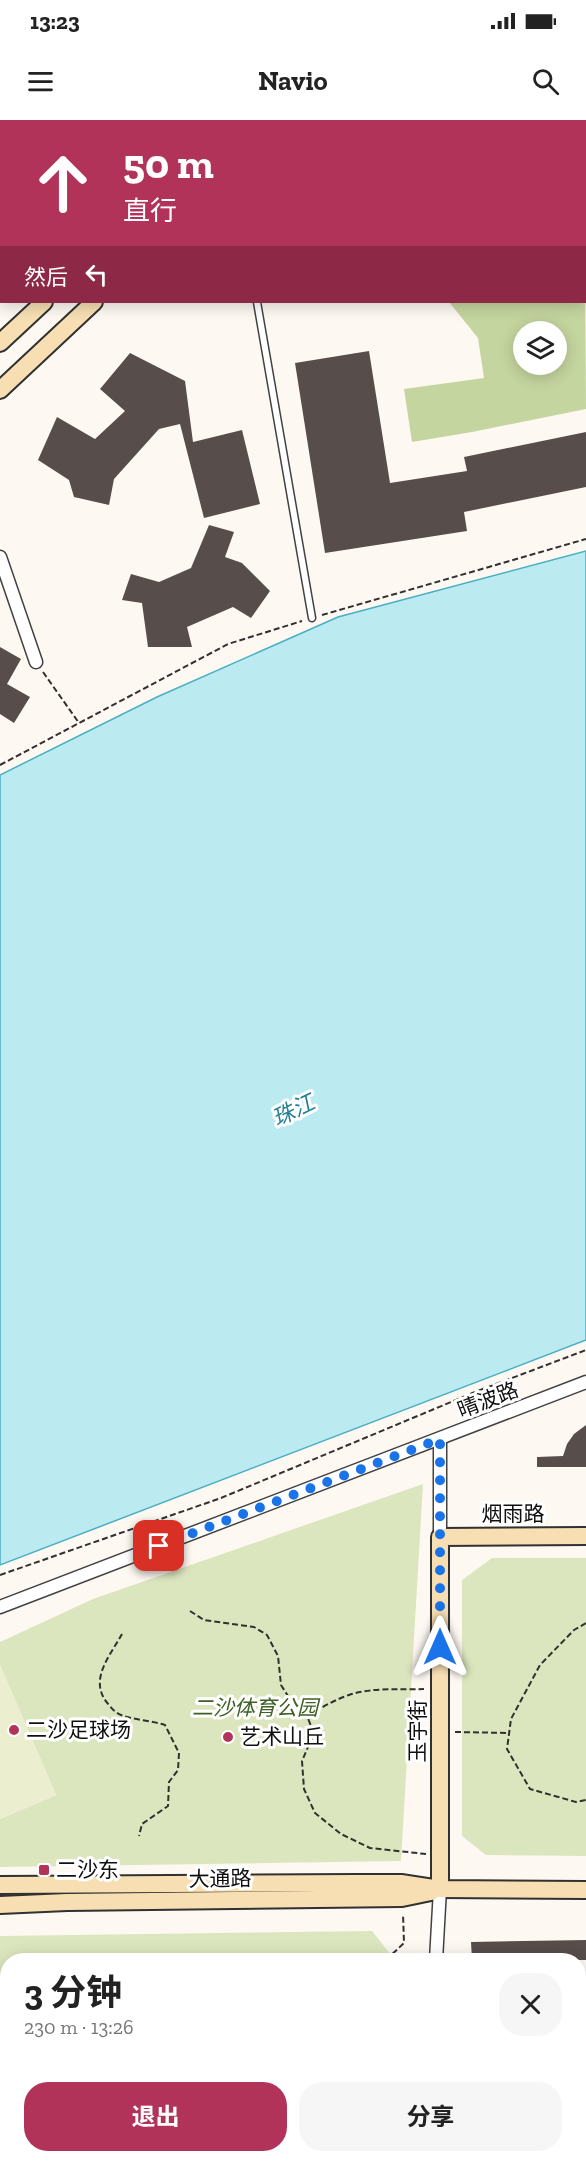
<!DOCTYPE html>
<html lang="zh">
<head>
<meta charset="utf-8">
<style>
	:root { --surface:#fff; --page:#f6f6f6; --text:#222; --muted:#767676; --accent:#b23359 }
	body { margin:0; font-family:"Zilla Slab","Noto Sans SC",serif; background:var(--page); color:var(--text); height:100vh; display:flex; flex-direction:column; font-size:22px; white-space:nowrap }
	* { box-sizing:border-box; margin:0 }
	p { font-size:20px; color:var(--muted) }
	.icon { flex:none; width:33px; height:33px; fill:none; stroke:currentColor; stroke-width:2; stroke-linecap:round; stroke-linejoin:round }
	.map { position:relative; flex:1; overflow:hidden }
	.drawer { position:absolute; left:0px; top:1833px; width:586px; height:210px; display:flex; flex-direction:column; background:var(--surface); border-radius:24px 24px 0 0; box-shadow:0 3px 15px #0003 }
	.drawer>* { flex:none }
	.banner { position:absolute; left:0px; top:0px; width:586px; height:183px; box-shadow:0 3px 15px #0003; background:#b23359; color:#fff; overflow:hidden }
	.fabs { position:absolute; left:513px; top:201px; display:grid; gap:12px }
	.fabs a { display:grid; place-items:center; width:54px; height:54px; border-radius:50%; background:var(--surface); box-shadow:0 3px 15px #0003; font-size:30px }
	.pin { position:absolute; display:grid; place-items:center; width:51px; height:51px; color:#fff; margin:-26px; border-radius:12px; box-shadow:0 3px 9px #0006 }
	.me { position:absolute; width:66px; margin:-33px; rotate:0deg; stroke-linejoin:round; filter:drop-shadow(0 0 4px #0008) }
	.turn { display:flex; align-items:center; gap:21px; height:126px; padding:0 24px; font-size:27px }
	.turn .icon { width:78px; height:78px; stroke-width:2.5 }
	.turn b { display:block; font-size:42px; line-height:51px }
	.then { display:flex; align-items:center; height:57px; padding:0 24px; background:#0003; gap:12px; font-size:22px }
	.round { display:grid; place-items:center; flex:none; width:63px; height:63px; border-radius:24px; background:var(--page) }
	.summary { display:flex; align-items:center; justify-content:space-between; height:102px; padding:0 24px }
	h1 { font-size:36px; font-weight:700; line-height:45px }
	.cta { display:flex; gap:12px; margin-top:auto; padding:12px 24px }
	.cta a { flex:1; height:69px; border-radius:24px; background:var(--accent); color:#fff; font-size:24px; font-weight:700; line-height:69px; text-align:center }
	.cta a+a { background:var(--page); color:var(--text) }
	.status { display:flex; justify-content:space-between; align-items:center; height:42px; padding:0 30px; background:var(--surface); direction:ltr }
	.status svg { height:16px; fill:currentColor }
	header { display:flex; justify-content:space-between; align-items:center; height:78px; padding:0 24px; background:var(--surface); font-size:27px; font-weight:700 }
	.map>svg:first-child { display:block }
	.green { fill:#dce6be }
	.forest { fill:#c5d59f; fill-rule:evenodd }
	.pitch { fill:#ebeecf }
	.water { fill:#bbeaf1; stroke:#49afc1; stroke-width:1.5 }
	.building { fill:#574e4c }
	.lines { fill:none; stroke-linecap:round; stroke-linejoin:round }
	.lane-casing { stroke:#424242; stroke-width:9 }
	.street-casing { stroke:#424242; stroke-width:15 }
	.secondary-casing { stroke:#313131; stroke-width:20 }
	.path { stroke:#313131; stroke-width:2; stroke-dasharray:6 3; stroke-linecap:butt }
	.lane { stroke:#fff; stroke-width:6 }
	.street { stroke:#fff; stroke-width:12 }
	.secondary { stroke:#f7dfb3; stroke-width:16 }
	.route { stroke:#1a73e8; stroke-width:10; stroke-dasharray:0 18 }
	.poi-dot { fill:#b23359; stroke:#fff; stroke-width:2 }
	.labels { text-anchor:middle; stroke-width:6; stroke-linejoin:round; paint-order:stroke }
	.street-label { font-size:21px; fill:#0f0f0f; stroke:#fff }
	.park-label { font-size:21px; font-style:italic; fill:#406125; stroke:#fff }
	.poi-label { font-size:21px; fill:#0f0f0f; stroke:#fff; text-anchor:start }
	.water-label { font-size:22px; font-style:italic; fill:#238096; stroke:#fff }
</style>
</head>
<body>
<div class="status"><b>13:23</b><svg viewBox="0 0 49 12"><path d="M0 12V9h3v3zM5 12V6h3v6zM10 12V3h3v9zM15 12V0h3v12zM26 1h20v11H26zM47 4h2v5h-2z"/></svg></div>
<header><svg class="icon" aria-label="menu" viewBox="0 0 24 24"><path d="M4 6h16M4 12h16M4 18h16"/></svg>Navio<svg class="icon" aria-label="search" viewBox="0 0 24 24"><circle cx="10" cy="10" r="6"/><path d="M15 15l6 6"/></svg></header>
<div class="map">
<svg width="586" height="2043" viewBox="0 0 586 2043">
	<rect width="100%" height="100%" fill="#fef8f2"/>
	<g class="green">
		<path d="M 423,1364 L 401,1741 L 0,1747 L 0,1699 L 56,1675 L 0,1545 L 0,1522 L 93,1479 Z"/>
		<path d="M 492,1438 L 586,1438 L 586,1736 L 486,1735 L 462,1716 L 462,1460 Z"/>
		<path d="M 372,1811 L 395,1840 L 8,1840 L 8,2036 L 410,2036 L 410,2043 L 0,2043 L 0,1816 Z"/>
	</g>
	<path class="forest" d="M 585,132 L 586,289 L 472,312 L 412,322 L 404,269 L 484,258 L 478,218 L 449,182 L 585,182 ZM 524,212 L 556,212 L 556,244 L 524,244 Z"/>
	<path class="pitch" d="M 0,1545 L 56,1675 L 0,1699 Z"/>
	<path class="water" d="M 586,431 L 586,1220 L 0,1445 L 0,655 L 157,577 L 338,497 Z"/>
	<g class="building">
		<path d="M 369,231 L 390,363 L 467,351 L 464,337 L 586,312 L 586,367 L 464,392 L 467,411 L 325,433 L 295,243 Z"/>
		<path d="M 130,233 L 185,261 L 193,322 L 242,310 L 260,384 L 204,398 L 180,304 L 159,309 L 114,359 L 109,385 L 74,377 L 69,360 L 38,340 L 57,297 L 95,319 L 125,291 L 100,269 Z"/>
		<path d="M 209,405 L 234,412 L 225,437 L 242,443 L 270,471 L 251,498 L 233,487 L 187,507 L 192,527 L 148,527 L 142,483 L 122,480 L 131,454 L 159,462 L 191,448 Z"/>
		<path d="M 0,527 L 21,539 L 7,564 L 30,577 L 14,603 L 0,594 Z"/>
		<path d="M 586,1305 L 586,1347 L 537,1347 L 537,1337 L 563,1336 L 567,1324 L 574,1314 Z"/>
		<path d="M 586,1820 L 586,1840 L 472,1840 L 471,1822 Z"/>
	</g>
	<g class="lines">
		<g class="lane-casing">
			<g id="lane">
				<path d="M 257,182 L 312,498"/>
				<path d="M 579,1875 L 586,1875"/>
				<path d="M 481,2036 L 481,2043"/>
			</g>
		</g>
		<g class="street-casing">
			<g id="street">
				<path d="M 14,0 L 18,2"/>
				<path d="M 72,0 L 73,2"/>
				<path d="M 0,437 L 36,542"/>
				<path d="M 440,1319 L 440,1417"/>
				<path d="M 0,1487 L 586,1262"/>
				<path d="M 436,1840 L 440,1769"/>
				<path d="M 434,2043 L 434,2036"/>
			</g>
		</g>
		<g class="secondary-casing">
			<g id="secondary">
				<path d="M 333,2 L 337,0"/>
				<path d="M 498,2 L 510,0"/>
				<path d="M 0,223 L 44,182"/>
				<path d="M 0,270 L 94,182"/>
				<path d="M 0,1765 L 358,1763 L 401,1763 L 440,1769 L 586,1770"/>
				<path d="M 440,1769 L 440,1417 L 586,1416"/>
				<path d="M 0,1785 L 67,1782 L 402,1778 L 431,1772"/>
			</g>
		</g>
		<g class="path">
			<path d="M 322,495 L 586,419"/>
			<path d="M 43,552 L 79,603"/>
			<path d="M 0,645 L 228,524 L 302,501"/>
			<path d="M 0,1455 L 221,1378 L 475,1272 L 586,1230"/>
			<path d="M 190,1491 L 204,1500 L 254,1507 L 267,1515 L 278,1536 L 281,1565 L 288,1576 L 304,1589 L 314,1613 L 302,1641 L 304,1669 L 315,1693 L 341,1714 L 370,1728 L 426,1734"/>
			<path d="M 586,1503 L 574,1510 L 540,1545 L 511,1599 L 507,1629 L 530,1669 L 576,1682 L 586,1680"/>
			<path d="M 122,1514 C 110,1536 87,1561 109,1585 C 113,1590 117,1594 124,1596 C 137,1600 152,1601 165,1605 L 179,1633 L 178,1650 L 169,1662 L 168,1686 L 142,1704 L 139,1716"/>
			<path d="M 307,1596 C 321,1588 334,1580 349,1575 C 372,1567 400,1570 424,1569"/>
			<path d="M 455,1612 L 509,1613"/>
			<path d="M 386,1840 L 404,1823 L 403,1794"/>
			<path d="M 0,1873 L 8,1869"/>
			<path d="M 362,2040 L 422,2038"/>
			<path d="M 361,2043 L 362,2036"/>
		</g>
		<use href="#lane" class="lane"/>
		<use href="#street" class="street"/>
		<use href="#secondary" class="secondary"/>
	</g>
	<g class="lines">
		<path class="route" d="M 159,1426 L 440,1319 L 440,1527"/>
	</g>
	<g class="poi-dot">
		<circle cx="14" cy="1610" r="6"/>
		<circle cx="228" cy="1617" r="6"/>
		<rect x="38" y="1744" width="12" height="12" rx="3"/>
	</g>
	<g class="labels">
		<g class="street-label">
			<text transform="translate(488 1280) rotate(-21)" y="7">晴波路</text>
			<text x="513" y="1401">烟雨路</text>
			<text transform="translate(418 1611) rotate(-90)" y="7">玉宇街</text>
			<text transform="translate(220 1759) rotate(-1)" y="7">大通路</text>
		</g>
		<g class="park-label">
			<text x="255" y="1595">二沙体育公园</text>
		</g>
		<g class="poi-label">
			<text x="26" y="1617">二沙足球场</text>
			<text x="240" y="1624">艺术山丘</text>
			<text x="56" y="1757">二沙东</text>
		</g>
		<g class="water-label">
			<text transform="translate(293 990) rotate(-26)" y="8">珠江</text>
		</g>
	</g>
</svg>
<div class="fabs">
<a><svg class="icon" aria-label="layers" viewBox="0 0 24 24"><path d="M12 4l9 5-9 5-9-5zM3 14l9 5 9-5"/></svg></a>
</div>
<div class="pin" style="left:159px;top:1426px;background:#d93025"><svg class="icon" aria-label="arrive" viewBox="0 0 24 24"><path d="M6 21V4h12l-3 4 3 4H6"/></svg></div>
<svg class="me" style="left:440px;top:1527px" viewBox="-20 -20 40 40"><path d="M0-17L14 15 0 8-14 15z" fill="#1a73e8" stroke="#fff" stroke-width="4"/></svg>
<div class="banner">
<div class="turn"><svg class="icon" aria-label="ahead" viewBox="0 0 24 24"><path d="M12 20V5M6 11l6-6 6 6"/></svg><div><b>50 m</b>直行</div></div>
<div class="then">然后<svg class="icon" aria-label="left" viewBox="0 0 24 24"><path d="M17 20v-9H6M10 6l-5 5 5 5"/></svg></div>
</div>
<section class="drawer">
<div class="summary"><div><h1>3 分钟</h1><p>230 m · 13:26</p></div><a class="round"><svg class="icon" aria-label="close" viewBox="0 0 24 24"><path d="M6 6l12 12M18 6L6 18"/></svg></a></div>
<div class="cta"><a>退出</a><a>分享</a></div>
</section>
</div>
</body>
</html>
